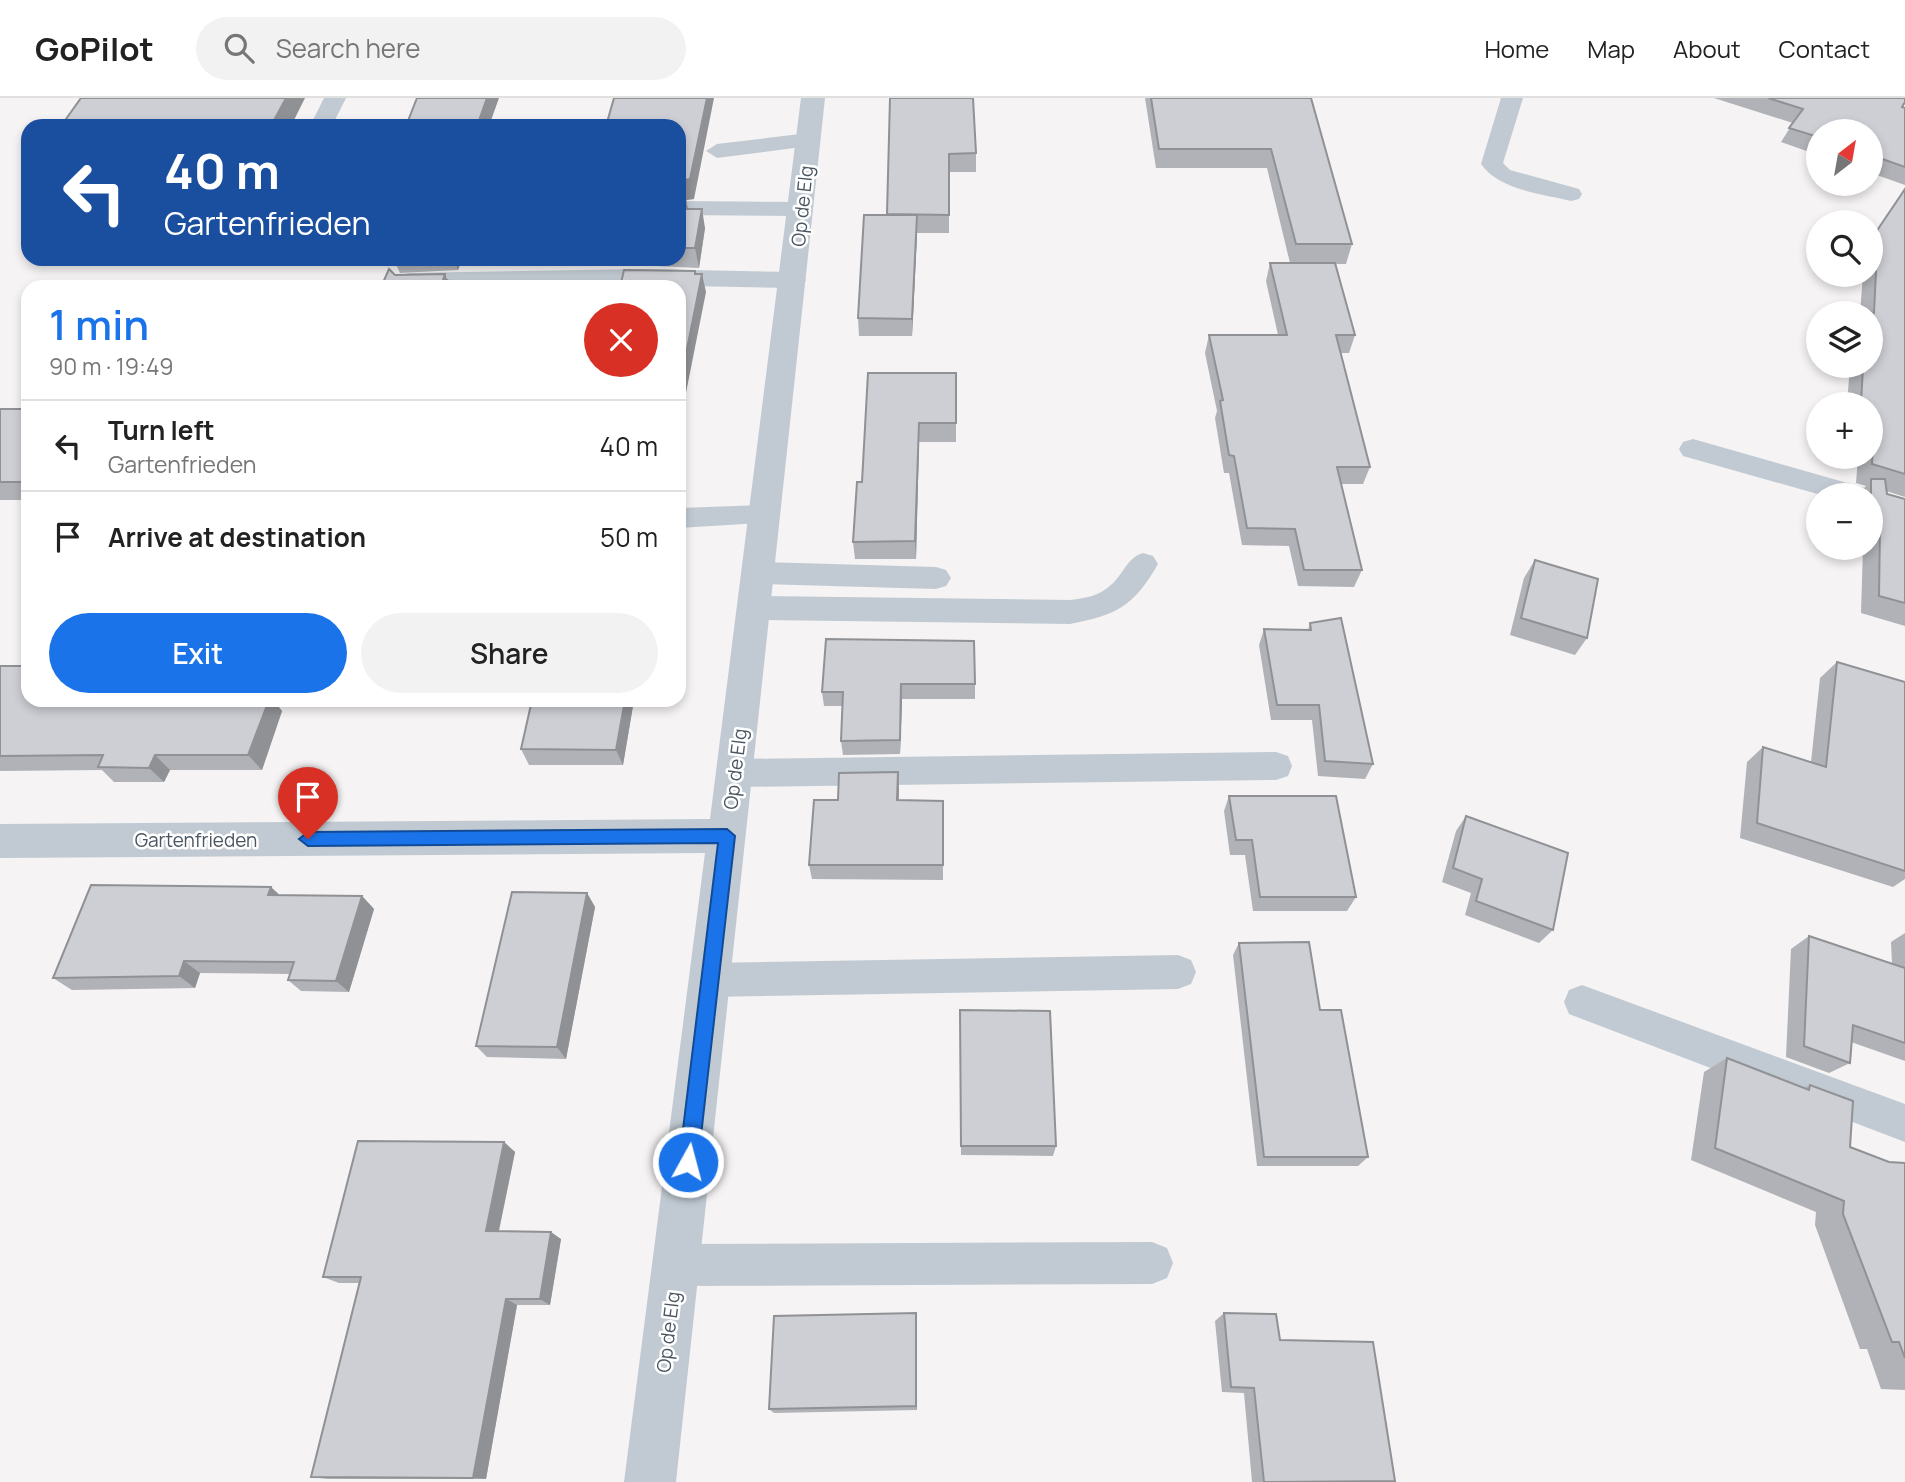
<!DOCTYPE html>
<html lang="en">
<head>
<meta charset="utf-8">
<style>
	:root { --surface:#fff; --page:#f2f2f2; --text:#222; --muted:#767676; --line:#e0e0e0; --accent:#1a73e8 }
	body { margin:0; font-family:Manrope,sans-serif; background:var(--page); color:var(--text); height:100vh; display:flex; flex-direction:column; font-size:26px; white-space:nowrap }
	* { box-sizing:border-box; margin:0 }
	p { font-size:23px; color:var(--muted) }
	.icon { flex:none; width:38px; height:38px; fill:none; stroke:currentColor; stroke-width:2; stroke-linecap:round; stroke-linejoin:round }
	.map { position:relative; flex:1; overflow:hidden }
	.details { position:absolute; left:21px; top:182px; width:665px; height:427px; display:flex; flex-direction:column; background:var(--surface); border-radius:21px; box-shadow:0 4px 10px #0003 }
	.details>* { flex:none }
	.guide { position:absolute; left:21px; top:21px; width:665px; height:147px; border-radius:21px; box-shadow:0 4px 10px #0003; background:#1a4fa0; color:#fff; overflow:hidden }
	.needle { width:46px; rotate:31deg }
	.tools { position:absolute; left:1806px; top:21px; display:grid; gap:14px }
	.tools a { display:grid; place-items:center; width:77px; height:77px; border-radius:50%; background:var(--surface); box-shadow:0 4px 10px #0003; font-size:35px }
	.pin { position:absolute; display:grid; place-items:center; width:60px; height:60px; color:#fff; margin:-72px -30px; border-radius:50% 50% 50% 0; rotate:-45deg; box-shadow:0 0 7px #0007 }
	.pin .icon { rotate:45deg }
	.me { position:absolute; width:77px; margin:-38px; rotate:7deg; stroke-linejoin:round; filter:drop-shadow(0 0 5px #0008) }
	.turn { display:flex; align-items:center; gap:24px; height:147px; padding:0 28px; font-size:32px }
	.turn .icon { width:91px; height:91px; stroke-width:2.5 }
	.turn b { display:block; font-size:49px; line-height:60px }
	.round { display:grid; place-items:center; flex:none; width:74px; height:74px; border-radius:37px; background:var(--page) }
	.overview { display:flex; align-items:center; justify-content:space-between; height:119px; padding:0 28px }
	h1 { font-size:42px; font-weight:600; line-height:52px; color:var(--accent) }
	.cta { display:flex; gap:14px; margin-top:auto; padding:14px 28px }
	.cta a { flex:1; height:80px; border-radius:42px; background:var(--accent); color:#fff; font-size:28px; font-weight:600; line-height:80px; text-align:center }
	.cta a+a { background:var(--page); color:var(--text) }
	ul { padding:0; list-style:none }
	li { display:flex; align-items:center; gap:21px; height:91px; padding:0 28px; border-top:2px solid var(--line) }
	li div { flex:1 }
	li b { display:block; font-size:26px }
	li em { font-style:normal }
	header { display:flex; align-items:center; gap:42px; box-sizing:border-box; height:98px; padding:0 35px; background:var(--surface); border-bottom:2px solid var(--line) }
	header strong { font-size:33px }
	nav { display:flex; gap:38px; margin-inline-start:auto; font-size:24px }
	.search { width:490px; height:63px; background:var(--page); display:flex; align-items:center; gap:18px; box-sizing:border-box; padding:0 24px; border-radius:38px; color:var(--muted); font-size:26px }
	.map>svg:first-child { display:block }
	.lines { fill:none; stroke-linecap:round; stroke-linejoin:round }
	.lane { fill:#c1cad2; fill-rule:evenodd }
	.street { fill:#c1cad2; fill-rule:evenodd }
	.wall { fill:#b0b2b7 }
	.shaded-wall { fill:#909195 }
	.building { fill:#cdcfd5; stroke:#909195; stroke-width:2 }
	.route { fill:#1a73e8; stroke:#114b97; stroke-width:2 }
	.labels { text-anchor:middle; stroke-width:5; stroke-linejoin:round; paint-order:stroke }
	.street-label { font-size:19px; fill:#4a5661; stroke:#fff }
</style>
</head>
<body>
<header>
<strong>GoPilot</strong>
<div class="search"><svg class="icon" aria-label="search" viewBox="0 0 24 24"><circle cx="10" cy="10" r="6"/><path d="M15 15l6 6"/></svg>Search here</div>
<nav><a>Home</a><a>Map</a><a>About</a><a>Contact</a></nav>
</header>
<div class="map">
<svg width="1905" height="1384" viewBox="0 0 1905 1384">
	<rect width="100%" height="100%" fill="#f5f3f3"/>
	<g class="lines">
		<g class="lane">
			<path d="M 324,0 L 346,0 L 332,28 L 310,28 Z"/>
			<path d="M 1501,0 L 1523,0 L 1503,65 L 1510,72 L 1579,91 L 1582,96 L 1579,101 L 1571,103 C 1542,96 1499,92 1481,66 Z"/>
			<path d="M 809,35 L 820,42 L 817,47 L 717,60 L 706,53 L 717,46 Z"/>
			<path d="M 679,103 L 801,104 L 809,106 L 813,111 L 809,116 L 801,118 L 679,117 Z"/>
			<path d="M 640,171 L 794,174 L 803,177 L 806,182 L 803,187 L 794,190 L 640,187 L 402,189 L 396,183 L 399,178 L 408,175 Z"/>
			<path d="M 1693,341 L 1865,390 L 1869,397 L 1821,397 L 1683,358 L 1679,351 L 1683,344 Z"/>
			<path d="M 766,407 L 776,410 L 780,417 L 776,424 L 679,430 L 679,410 Z"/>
			<path d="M 1143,455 L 1153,458 L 1158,466 C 1134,508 1117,517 1070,526 L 755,522 L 744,518 L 740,510 L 744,502 L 755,498 L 1070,502 C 1086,500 1100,498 1112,486 C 1124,475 1127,460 1143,455 Z"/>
			<path d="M 759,464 L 936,469 L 946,472 L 951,480 L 946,488 L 936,491 L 759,486 L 749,483 L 744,475 L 749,467 Z"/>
			<path d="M 1276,654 L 1288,658 L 1292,668 L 1288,678 L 1276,682 L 735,689 L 723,685 L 719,675 L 723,665 L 735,661 Z"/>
			<path d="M 1178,857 L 1191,862 L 1196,874 L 1191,886 L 1178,891 L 710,899 L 697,894 L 692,882 L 697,870 L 710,865 Z"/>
			<path d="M 1582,887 L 1905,1006 L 1905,1044 L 1569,916 L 1564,904 L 1569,892 Z"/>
			<path d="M 1152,1144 L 1167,1150 L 1173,1165 L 1167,1180 L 1152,1186 L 676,1188 L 661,1182 L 655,1167 L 661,1152 L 676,1146 Z"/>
		</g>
		<path class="street" d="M 801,0 L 825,0 L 676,1384 L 624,1384 L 705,755 L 0,760 L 0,726 L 710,721 Z"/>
	</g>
	<g class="wall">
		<path d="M 973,0 L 976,55 L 976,74 L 949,74 L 949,135 L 917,135 L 912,238 L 859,238 L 858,220 L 887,117 Z"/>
		<path d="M 1145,0 L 1311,0 L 1352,146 L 1346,166 L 1336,166 L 1355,237 L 1349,255 L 1341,255 L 1370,369 L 1363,386 L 1341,386 L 1362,472 L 1354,489 L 1298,488 L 1289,448 L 1242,447 L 1229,375 L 1224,375 L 1215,320 L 1217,313 L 1205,255 L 1209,237 L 1278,237 L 1266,183 L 1270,165 L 1290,165 L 1267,70 L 1156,70 Z"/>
		<path d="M 1714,0 L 1905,0 L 1902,9 L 1905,10 L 1905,87 L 1871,75 L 1871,33 L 1818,33 L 1818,57 L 1781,44 L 1793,25 Z"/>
		<path d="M 679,28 L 694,101 L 686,102 L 688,111 L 705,130 L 699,170 L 614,166 L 612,161 L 679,161 Z"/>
		<path d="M 1905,91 L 1905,399 L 1886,393 L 1887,396 L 1905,401 L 1905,528 L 1861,515 L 1863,450 L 1871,450 L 1871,397 L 1857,397 L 1866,388 L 1856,385 L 1858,359 L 1871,359 L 1871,306 L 1847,306 L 1850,268 L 1871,268 L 1871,215 L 1860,215 L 1863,177 L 1871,177 L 1871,141 Z"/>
		<path d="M 391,161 L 462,161 L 458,172 L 400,175 L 394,162 Z"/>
		<path d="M 956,275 L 956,344 L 919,344 L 916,461 L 855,461 L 853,444 L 862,384 Z"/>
		<rect x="0" y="311" width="28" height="91"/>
		<path d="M 1535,462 L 1587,540 L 1575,557 L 1510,537 L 1524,480 Z"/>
		<path d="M 1310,525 L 1373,666 L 1365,681 L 1318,678 L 1312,622 L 1271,622 L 1259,547 L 1264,531 L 1308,532 Z"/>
		<path d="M 826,541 L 975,586 L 975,601 L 902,601 L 900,656 L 843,657 L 841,643 L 843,608 L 824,608 L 822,594 Z"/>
		<path d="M 1837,564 L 1905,773 L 1905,781 L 1893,789 L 1740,740 L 1747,664 L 1763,649 L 1811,664 L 1820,580 Z"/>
		<path d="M 0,568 L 28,602 L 273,602 L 282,613 L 262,672 L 170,672 L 164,684 L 114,684 L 102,672 L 0,673 Z"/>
		<path d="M 532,602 L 634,602 L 623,667 L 529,667 L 521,651 Z"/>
		<path d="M 898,674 L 899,702 L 943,703 L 943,782 L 812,781 L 809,767 L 838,702 Z"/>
		<path d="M 1229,698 L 1356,799 L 1347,813 L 1253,813 L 1245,757 L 1230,757 L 1224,713 Z"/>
		<path d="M 1466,718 L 1553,832 L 1539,845 L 1465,817 L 1471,795 L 1442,784 L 1456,733 Z"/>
		<path d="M 587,795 L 595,809 L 566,961 L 487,959 L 476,948 Z"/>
		<path d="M 280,797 L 362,798 L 374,811 L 349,894 L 301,893 L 288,882 L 290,876 L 200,875 L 195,890 L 72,892 L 53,880 Z"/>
		<path d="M 1905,835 L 1905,963 L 1851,944 L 1850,965 L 1829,975 L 1786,959 L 1791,851 L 1809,838 L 1892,866 L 1891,844 Z"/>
		<path d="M 1239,845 L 1320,912 L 1368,1059 L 1358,1068 L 1257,1068 L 1233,857 Z"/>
		<path d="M 960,912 L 1056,1048 L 1053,1058 L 961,1057 Z"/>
		<path d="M 1727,960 L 1804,990 L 1810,987 L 1850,1049 L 1889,1064 L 1905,1065 L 1905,1292 L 1881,1291 L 1867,1251 L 1860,1251 L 1815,1127 L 1816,1114 L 1691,1062 L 1704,974 Z"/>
		<path d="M 504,1044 L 515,1054 L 499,1133 L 561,1141 L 550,1207 L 517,1207 L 486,1381 L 328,1381 L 311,1379 L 359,1185 L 339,1185 L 323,1179 Z"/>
		<path d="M 916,1215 L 917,1221 L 917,1312 L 774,1315 L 769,1311 Z"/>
		<path d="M 1224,1215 L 1280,1242 L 1395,1383 L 1387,1384 L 1252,1384 L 1244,1295 L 1222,1294 L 1215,1223 Z"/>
	</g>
	<g class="shaded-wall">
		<path d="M 286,0 L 305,0 L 291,28 L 271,28 Z"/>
		<path d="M 487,0 L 499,0 L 489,28 L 477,28 Z"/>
		<path d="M 707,0 L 714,0 L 694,101 L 686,102 L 690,120 L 679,103 L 679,83 Z"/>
		<path d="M 702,111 L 705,130 L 699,170 L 695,150 Z"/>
		<path d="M 917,117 L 917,135 L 912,238 L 912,221 Z"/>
		<path d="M 454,161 L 462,161 L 458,172 Z"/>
		<path d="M 445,176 L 450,189 L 444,189 L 443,182 Z"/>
		<path d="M 702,176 L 706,194 L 679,330 L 679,291 Z"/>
		<path d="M 919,325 L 919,344 L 916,461 L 915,443 Z"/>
		<path d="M 901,586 L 902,601 L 900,656 L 900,642 Z"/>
		<path d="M 269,602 L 273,602 L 282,613 L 262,672 L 248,657 Z"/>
		<path d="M 625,602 L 634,602 L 623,667 L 616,652 Z"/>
		<path d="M 155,657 L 170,672 L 164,684 L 149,670 Z"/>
		<path d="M 898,674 L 899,690 L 898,718 L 897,702 Z"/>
		<path d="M 271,789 L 284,801 L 268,797 Z"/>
		<path d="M 587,795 L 595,809 L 566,961 L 557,949 Z"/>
		<path d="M 362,798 L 374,811 L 349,894 L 336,883 Z"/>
		<path d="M 184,863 L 200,875 L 195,890 L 179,878 Z"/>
		<path d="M 504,1044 L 515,1054 L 497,1141 L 486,1133 Z"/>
		<path d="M 551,1134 L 561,1141 L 550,1207 L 540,1201 Z"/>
		<path d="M 506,1201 L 517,1207 L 486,1381 L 473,1380 Z"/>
		<path d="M 916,1215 L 917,1221 L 917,1312 L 916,1308 Z"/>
	</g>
	<g class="building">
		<path d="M 81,0 L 286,0 L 271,28 L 61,28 Z"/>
		<path d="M 417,0 L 487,0 L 477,28 L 406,28 Z"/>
		<path d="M 614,0 L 707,0 L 690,81 L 679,83 L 679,28 L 606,28 Z"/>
		<path d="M 890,0 L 973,0 L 976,55 L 949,56 L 949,117 L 887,116 Z"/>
		<path d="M 1151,0 L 1311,0 L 1352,146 L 1296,146 L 1271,51 L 1159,51 Z"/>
		<path d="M 1768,0 L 1905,0 L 1905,4 L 1902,9 L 1905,10 L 1905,69 L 1871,57 L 1871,33 L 1818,33 L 1818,39 L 1789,30 L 1803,11 Z"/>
		<path d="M 1905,91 L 1905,376 L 1872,366 L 1874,323 L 1871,322 L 1871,306 L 1861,306 L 1863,268 L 1871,268 L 1871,215 L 1867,215 L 1867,213 L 1874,215 L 1878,131 Z"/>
		<path d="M 679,100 L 686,100 L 684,111 L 702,111 L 695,150 L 679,150 Z"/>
		<path d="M 864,117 L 917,117 L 912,221 L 858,220 Z"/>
		<path d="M 1270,165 L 1335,165 L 1355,237 L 1336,237 L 1370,369 L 1337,369 L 1362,472 L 1304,472 L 1295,431 L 1247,430 L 1234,358 L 1229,357 L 1220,303 L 1223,302 L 1209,237 L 1287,237 Z"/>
		<path d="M 389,171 L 395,177 L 445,176 L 443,182 L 447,182 L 444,189 L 381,189 Z"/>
		<path d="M 624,172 L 695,173 L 695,176 L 702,176 L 679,291 L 679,189 L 620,189 Z"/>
		<path d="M 868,275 L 956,275 L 956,325 L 919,325 L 915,443 L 853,444 L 857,384 L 862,384 Z"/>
		<path d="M 0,311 L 28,311 L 28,382 L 27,384 L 0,384 Z"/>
		<path d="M 1871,381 L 1885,381 L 1887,396 L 1905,401 L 1905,505 L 1879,498 L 1880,430 L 1871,427 Z"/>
		<path d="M 1535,462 L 1598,481 L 1587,540 L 1521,520 Z"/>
		<path d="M 1341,520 L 1373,666 L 1325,663 L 1319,607 L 1277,607 L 1264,531 L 1311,532 L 1310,525 Z"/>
		<path d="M 826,541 L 974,543 L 975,586 L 901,586 L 900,642 L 841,643 L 843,594 L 822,594 Z"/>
		<path d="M 1837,564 L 1905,584 L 1905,773 L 1757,725 L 1763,649 L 1826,669 Z"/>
		<path d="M 0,568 L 28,568 L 28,602 L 269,602 L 248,657 L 155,657 L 149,670 L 98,669 L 103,657 L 0,658 Z"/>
		<path d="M 532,602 L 625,602 L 616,652 L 521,651 Z"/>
		<path d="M 898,674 L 897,702 L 943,703 L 943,767 L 809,767 L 814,702 L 838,702 L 839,675 Z"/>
		<path d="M 1229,698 L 1336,698 L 1356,799 L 1260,799 L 1252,742 L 1236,742 Z"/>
		<path d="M 1466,718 L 1568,755 L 1553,832 L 1476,803 L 1482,781 L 1453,770 Z"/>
		<path d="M 91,787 L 271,789 L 268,797 L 362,798 L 336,883 L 288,882 L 294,864 L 184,863 L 179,878 L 53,880 Z"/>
		<path d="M 512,794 L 587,795 L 557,949 L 476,948 Z"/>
		<path d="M 1809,838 L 1905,870 L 1905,945 L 1853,927 L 1850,965 L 1804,948 Z"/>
		<path d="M 1309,844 L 1320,912 L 1341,912 L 1368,1059 L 1264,1059 L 1239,845 Z"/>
		<path d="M 960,912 L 1050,913 L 1056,1048 L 961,1048 Z"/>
		<path d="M 1727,960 L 1809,992 L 1810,987 L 1853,1003 L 1850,1049 L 1889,1064 L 1905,1065 L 1905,1260 L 1899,1244 L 1892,1244 L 1843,1116 L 1844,1103 L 1715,1050 Z"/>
		<path d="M 358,1043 L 504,1044 L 486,1133 L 551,1134 L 540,1201 L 506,1201 L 473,1380 L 311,1379 L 361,1179 L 323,1179 Z"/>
		<path d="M 916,1215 L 916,1308 L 769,1311 L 774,1218 Z"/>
		<path d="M 1224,1215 L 1276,1216 L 1280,1242 L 1373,1244 L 1395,1383 L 1264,1384 L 1254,1290 L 1231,1289 Z"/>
	</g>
	<path class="route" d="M 727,731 L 735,738 L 698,1064 L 695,1070 L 688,1073 L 682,1070 L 679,1064 L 718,745 L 308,748 L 299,741 L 308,734 Z"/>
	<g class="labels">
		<g class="street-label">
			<text transform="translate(802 108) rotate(-84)" y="7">Op de Elg</text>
			<text transform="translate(735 671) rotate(-83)" y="7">Op de Elg</text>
			<text x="196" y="749">Gartenfrieden</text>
			<text transform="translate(668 1234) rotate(-83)" y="7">Op de Elg</text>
		</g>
	</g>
</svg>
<div class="tools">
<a><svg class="needle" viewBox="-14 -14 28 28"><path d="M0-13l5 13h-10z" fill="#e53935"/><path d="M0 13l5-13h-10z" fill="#767676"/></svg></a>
<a><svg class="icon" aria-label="search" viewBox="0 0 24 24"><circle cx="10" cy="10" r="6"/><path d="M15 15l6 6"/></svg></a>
<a><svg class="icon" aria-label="layers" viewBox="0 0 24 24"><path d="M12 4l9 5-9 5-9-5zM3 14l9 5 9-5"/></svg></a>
<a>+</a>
<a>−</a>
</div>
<div class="pin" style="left:308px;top:741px;background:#d93025"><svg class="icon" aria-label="arrive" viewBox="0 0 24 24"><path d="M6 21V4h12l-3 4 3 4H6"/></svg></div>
<svg class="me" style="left:688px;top:1064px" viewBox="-20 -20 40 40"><circle r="17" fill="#1a73e8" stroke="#fff" stroke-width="3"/><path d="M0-11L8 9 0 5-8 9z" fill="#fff"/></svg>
<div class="guide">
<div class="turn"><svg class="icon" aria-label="left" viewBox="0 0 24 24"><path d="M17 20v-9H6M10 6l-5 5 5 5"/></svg><div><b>40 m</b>Gartenfrieden</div></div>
</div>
<section class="details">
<div class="overview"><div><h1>1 min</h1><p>90 m · 19:49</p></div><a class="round" style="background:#d93025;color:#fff"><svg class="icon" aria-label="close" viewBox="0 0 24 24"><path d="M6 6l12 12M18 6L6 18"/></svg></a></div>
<ul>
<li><svg class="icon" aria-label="left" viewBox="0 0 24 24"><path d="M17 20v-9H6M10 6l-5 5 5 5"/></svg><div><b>Turn left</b><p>Gartenfrieden</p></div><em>40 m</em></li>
<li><svg class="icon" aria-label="arrive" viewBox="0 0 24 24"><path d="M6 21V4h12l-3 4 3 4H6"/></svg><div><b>Arrive at destination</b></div><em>50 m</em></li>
</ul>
<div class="cta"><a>Exit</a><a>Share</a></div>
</section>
</div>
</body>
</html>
